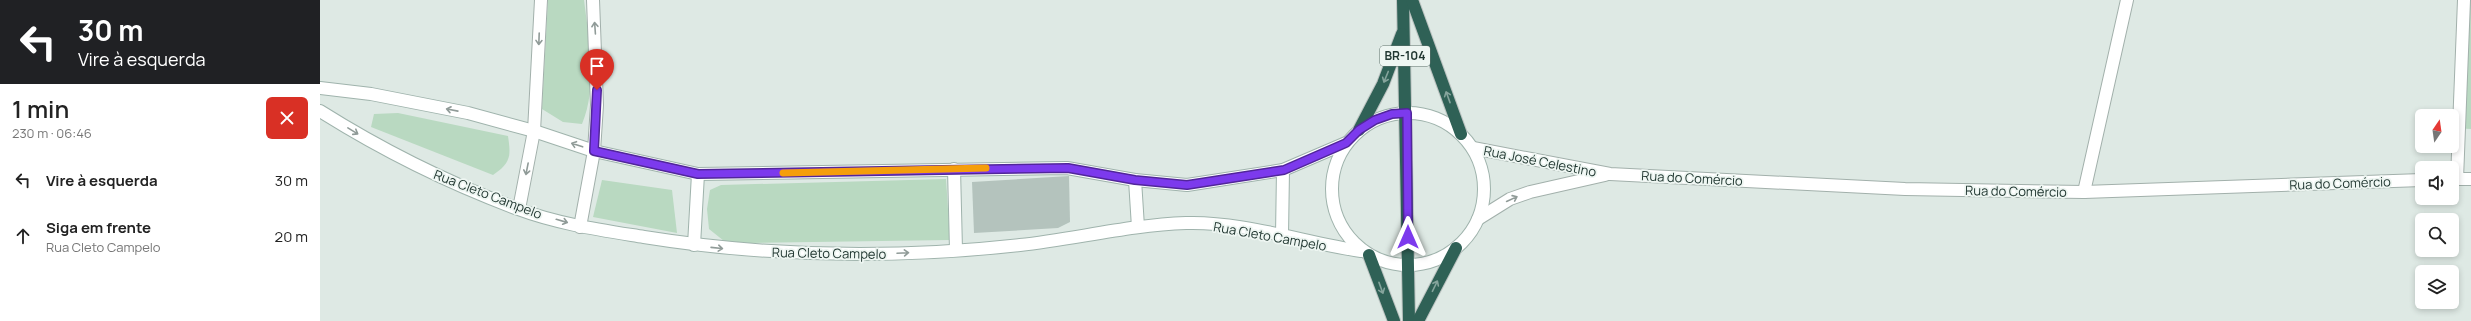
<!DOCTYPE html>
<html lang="pt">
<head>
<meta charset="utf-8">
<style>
	:root { --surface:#fff; --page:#f6f6f6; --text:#222; --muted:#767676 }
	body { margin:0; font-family:Manrope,sans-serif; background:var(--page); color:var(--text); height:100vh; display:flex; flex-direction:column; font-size:15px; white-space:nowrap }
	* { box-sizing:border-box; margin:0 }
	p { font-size:13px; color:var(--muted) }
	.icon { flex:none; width:22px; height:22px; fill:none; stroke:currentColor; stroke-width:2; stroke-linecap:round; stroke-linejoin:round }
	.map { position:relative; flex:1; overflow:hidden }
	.panel { display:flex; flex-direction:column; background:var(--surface); width:320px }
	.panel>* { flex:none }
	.hud { background:#202124; color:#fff; overflow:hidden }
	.needle { width:26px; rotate:13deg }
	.buttons { position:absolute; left:2095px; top:109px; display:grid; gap:8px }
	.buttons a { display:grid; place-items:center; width:44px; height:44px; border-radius:6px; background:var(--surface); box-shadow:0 2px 6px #0003; font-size:20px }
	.pin { position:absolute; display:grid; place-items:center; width:34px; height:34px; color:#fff; margin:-41px -17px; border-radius:50% 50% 50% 0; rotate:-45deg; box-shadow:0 0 4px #0007 }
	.pin .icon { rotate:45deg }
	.me { position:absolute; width:44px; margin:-22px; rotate:0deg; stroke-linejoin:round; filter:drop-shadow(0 0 3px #0008) }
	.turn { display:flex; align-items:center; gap:14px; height:84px; padding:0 12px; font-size:18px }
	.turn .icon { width:52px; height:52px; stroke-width:2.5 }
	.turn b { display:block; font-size:28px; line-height:34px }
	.round { display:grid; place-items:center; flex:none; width:42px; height:42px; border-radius:6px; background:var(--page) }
	.headline { display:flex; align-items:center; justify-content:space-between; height:68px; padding:0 12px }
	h1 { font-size:24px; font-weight:600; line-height:30px }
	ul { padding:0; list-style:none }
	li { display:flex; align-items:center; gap:12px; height:56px; padding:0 12px }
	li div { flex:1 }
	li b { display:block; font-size:15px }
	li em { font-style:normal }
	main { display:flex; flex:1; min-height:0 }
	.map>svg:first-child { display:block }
	.green { fill:#b9d9c1 }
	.building { fill:#b4c3bd }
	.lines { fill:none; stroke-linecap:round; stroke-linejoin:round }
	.lane-casing { stroke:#a2b0ab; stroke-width:14 }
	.street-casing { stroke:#a2b0ab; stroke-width:14 }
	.secondary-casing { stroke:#9fb3ac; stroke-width:14 }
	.highway-casing { stroke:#bcc3c1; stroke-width:14 }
	.lane { stroke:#fff; stroke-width:12 }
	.street { stroke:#fff; stroke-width:12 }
	.secondary { stroke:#fff; stroke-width:12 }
	.highway { stroke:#2f6156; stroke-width:12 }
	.oneway { stroke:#909b98 }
	.oneway2 { stroke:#85a49c }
	.route-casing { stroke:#51269a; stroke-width:10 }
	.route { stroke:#7c3aed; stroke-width:7 }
	.slow { stroke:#f59e0b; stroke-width:7 }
	.labels { text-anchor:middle; stroke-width:3.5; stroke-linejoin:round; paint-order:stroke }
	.shield { fill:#eef6f2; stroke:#5e706b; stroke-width:1 }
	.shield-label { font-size:12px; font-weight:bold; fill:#213731 }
	.street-label { font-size:13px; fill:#213731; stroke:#eef6f2 }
</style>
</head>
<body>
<main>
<section class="panel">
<div class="hud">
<div class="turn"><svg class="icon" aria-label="left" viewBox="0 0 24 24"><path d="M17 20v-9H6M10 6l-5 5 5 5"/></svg><div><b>30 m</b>Vire à esquerda</div></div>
</div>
<div class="headline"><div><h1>1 min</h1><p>230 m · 06:46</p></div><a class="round" style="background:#d93025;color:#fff"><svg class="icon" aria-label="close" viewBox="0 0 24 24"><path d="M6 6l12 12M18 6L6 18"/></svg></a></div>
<ul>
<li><svg class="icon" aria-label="left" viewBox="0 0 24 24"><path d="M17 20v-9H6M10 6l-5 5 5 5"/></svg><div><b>Vire à esquerda</b></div><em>30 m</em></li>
<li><svg class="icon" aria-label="ahead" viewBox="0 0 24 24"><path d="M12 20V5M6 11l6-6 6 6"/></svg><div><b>Siga em frente</b><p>Rua Cleto Campelo</p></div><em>20 m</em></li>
</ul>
</section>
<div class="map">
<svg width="2151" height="321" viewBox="0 0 2151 321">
	<rect width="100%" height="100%" fill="#dee9e4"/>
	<g class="green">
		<path d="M 228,0 L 264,0 C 269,40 278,86 262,124 L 243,122 L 222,109 Z"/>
		<path d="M 2139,0 L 2151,0 L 2151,129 L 2132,128 Z"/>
		<path d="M 78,113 L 188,136 C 191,156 191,163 173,175 L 51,127 L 54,114 Z"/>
		<path d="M 626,179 L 630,240 L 430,243 L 404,241 L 389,229 L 387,209 L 390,190 L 401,185 Z"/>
		<path d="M 282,180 L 352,190 L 357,233 L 273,217 Z"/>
	</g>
	<path class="building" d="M 749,176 L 750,222 L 738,228 L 654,233 L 652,182 Z"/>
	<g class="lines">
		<g class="lane-casing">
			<path id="lane" d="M 1764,192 L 1807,0"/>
		</g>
		<g class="street-casing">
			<g id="street">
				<path d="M 1153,148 L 1290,174 L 1585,189 L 1764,192 L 2102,180"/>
				<path d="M 2132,179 L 2151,179"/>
				<path d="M 2137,179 L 2144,0"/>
				<path d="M 199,209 L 214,131 L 221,0"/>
				<path d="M 1158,219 L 1190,199 L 1210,192 L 1285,175"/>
				<path d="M 260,227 L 274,151 L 277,105 L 273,0"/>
			</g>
		</g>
		<g class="secondary-casing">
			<g id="secondary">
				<path d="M 0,88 L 51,94 L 148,113 L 214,131 L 274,151 L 378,174 L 747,168 L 815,180 L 867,185 L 963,170 L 1026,143"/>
				<path d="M 0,111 C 62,150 128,183 198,209 C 238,224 281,230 324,237 C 449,257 574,259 700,245 C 755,239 810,225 866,223 C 921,221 986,243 1041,251"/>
				<circle cx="1088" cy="189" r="76"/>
				<path d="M 634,169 L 636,250"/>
				<path d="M 815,180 L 818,227"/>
				<path d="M 962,235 L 963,170"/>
				<path d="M 374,245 L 378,174"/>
			</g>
		</g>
		<g class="highway-casing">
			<g id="highway">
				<path d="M 1083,0 L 1089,321"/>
				<path d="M 1092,0 L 1141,134"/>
				<path d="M 1039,130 L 1063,84 L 1082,34"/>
				<path d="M 1049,255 L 1074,321"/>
				<path d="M 1098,321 L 1136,248"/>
			</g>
		</g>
		<use href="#lane" class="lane"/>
		<use href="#street" class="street"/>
		<use href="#secondary" class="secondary"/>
		<use href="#highway" class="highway"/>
	</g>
	<defs><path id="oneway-shaft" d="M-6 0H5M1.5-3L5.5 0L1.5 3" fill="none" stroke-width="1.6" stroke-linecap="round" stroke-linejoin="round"/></defs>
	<g class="oneway">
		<use href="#oneway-shaft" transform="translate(275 28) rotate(-94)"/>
		<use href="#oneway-shaft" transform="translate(219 39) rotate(92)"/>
		<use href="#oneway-shaft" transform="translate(132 110) rotate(-169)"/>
		<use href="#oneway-shaft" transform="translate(33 131) rotate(31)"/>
		<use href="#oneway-shaft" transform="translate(257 145) rotate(-162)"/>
		<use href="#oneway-shaft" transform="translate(207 169) rotate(101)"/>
		<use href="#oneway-shaft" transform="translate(1192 199) rotate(-25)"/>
		<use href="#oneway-shaft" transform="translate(242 221) rotate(16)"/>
		<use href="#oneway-shaft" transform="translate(397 248) rotate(6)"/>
		<use href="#oneway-shaft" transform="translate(583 253) rotate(-3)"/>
	</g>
	<g class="oneway2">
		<use href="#oneway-shaft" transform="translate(1066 77) rotate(112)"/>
		<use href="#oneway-shaft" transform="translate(1128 97) rotate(-110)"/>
		<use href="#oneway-shaft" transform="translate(1115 286) rotate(-64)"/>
		<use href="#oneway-shaft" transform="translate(1061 288) rotate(70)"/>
	</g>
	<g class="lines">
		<g class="route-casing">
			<path id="route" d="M 277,90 L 274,151 L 378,174 L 748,168 L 815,180 L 867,185 L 964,170 L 1026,143 L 1039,130 L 1055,120 L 1072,114 L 1087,113 L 1088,237"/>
		</g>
		<use href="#route" class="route"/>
		<path class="slow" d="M 463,173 L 666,168"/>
	</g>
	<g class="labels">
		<rect class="shield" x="1060" y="46" width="50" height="20" rx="3"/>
		<g class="shield-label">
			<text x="1085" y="60">BR-104</text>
		</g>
		<g class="street-label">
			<text transform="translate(1220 161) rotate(11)" y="5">Rua José Celestino</text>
			<text transform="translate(1372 178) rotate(3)" y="5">Rua do Comércio</text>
			<text transform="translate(2020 183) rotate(-2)" y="5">Rua do Comércio</text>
			<text transform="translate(1696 191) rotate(1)" y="5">Rua do Comércio</text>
			<text transform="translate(168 194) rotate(21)" y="5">Rua Cleto Campelo</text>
			<text transform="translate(950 236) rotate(10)" y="5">Rua Cleto Campelo</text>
			<text transform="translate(509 253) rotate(1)" y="5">Rua Cleto Campelo</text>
		</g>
	</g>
</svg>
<div class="buttons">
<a><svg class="needle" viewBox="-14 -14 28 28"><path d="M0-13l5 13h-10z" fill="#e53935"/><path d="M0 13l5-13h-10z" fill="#767676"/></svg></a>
<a><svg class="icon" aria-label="sound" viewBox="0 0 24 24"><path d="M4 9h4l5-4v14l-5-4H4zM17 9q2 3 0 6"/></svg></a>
<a><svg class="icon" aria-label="search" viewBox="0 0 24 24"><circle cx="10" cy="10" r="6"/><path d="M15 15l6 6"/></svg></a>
<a><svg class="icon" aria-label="layers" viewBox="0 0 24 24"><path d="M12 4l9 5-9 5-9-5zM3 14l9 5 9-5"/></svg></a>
</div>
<div class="pin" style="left:277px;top:90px;background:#d93025"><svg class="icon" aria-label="arrive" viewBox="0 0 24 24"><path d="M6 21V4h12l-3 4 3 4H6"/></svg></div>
<svg class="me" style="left:1088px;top:237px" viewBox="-20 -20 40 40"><path d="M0-17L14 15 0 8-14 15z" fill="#7c3aed" stroke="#fff" stroke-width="4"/></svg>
</div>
</main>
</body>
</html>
